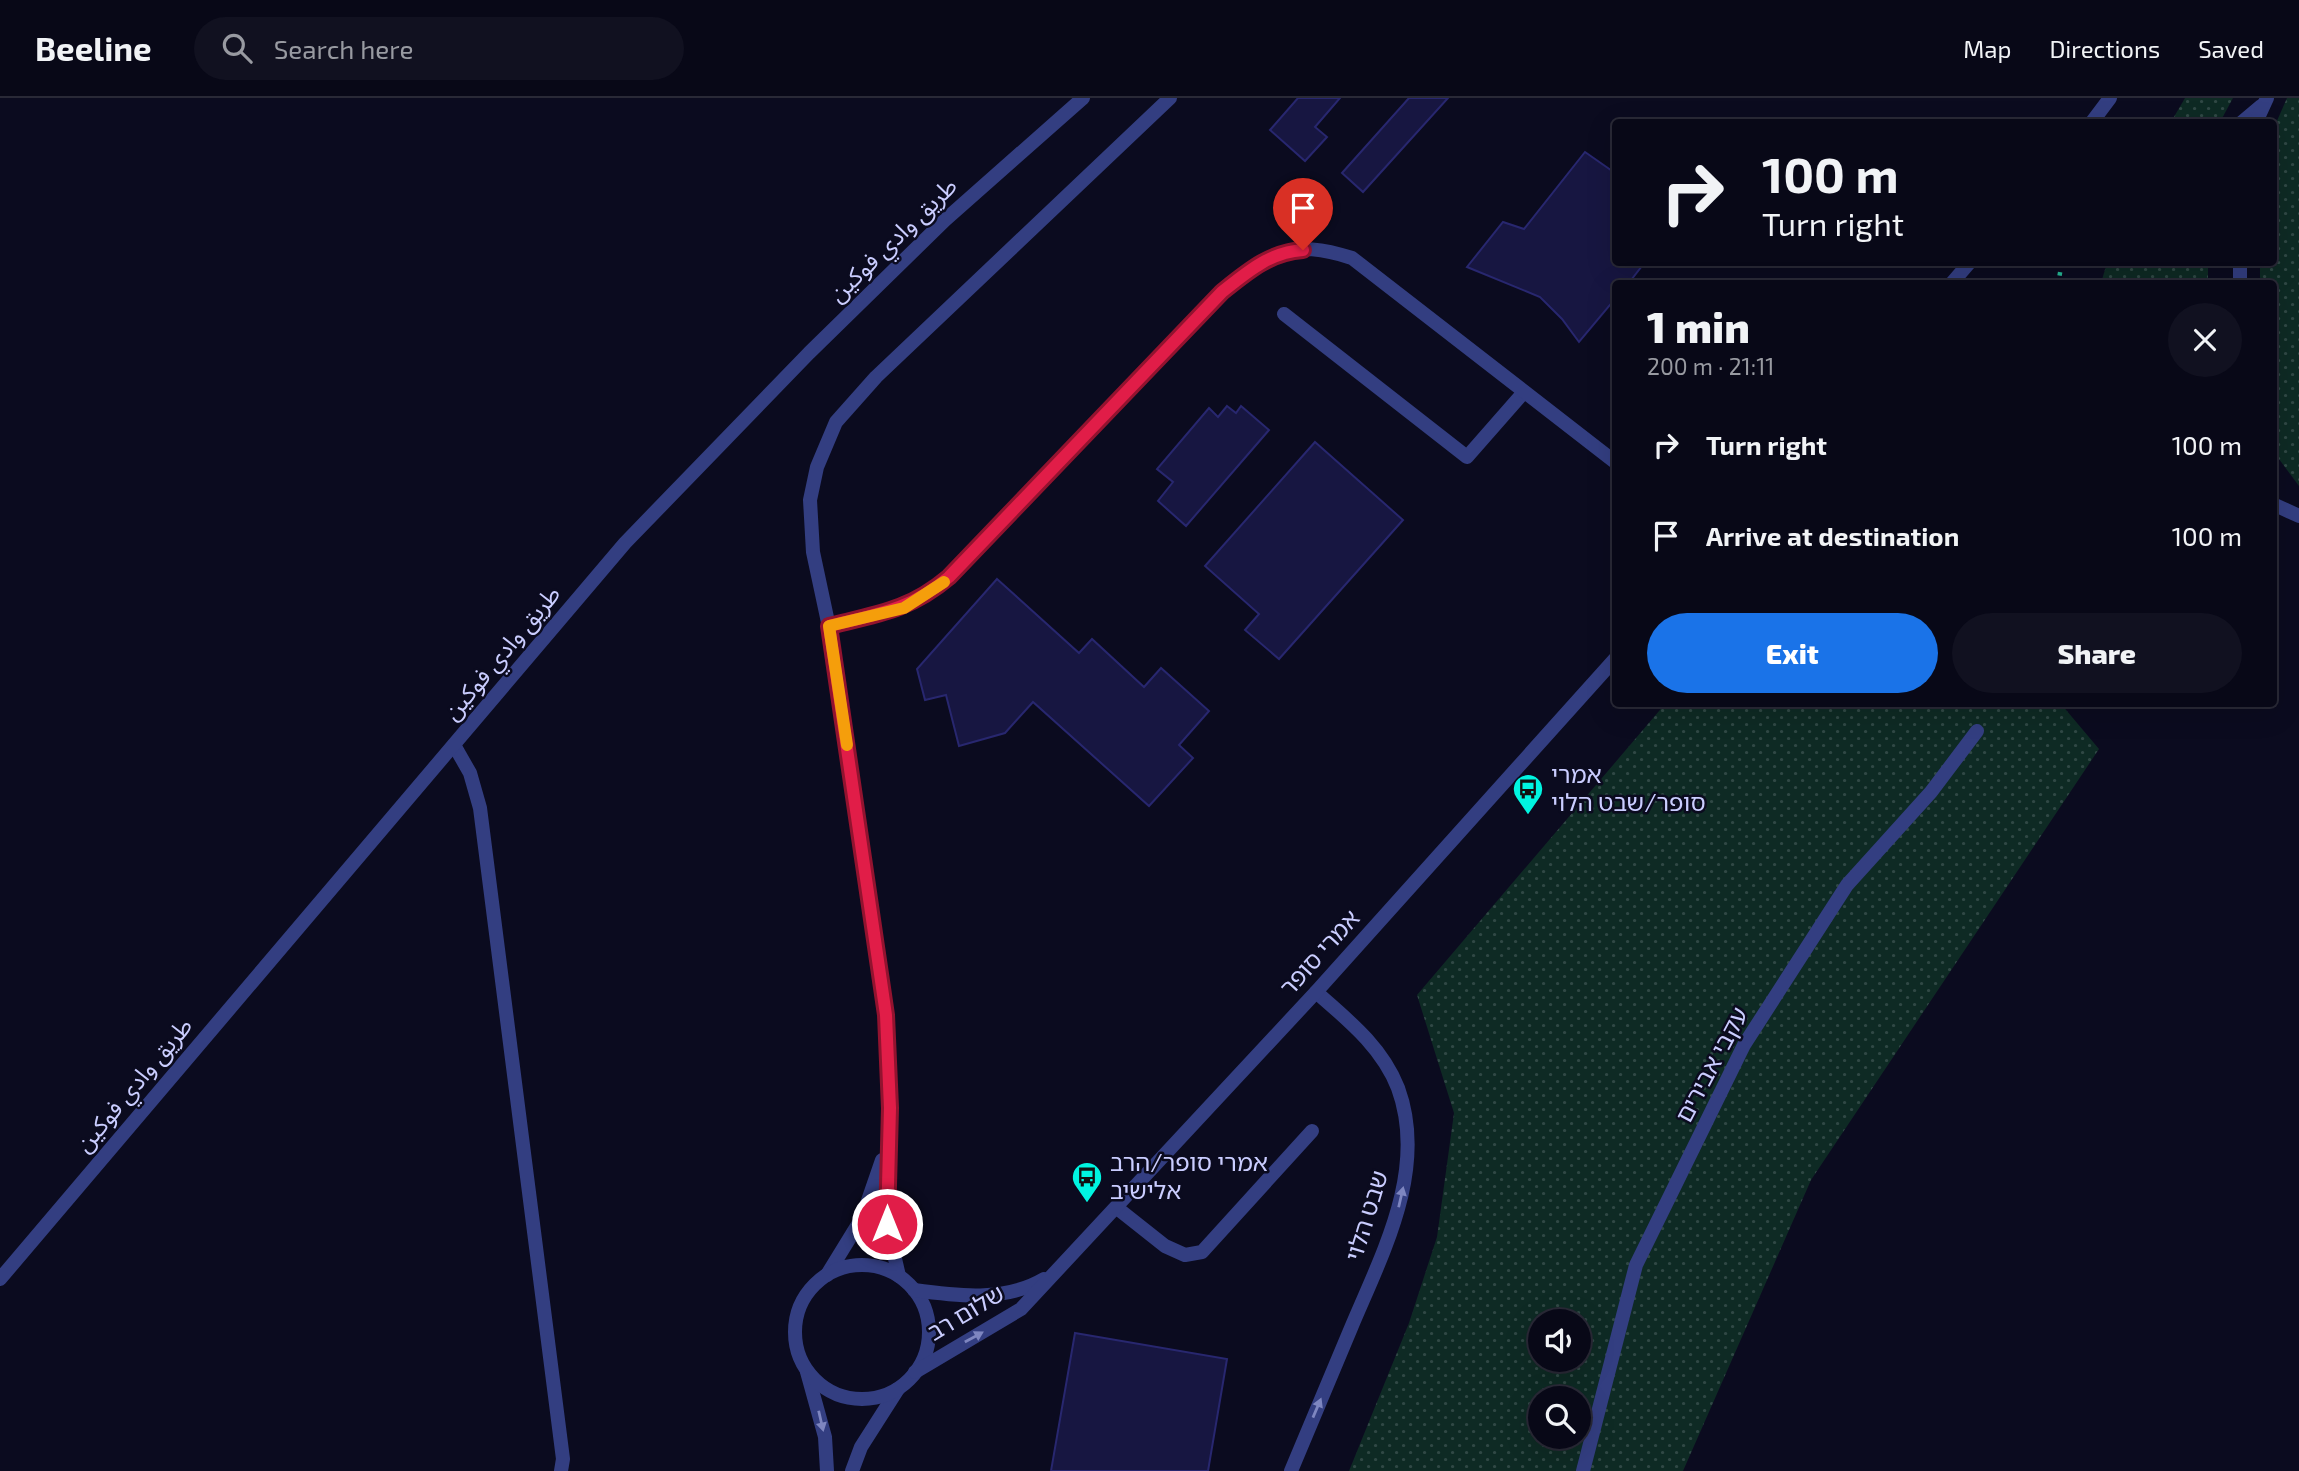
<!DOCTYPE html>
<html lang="en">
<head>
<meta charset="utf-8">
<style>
	:root { --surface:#080817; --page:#111120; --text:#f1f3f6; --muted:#989aa1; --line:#292936; --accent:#1a73e8 }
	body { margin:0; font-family:"Exo 2","Noto Sans Arabic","Noto Sans Hebrew",sans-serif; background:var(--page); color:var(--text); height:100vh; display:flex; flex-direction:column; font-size:26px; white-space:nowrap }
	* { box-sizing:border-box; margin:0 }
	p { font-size:23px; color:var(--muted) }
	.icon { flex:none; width:38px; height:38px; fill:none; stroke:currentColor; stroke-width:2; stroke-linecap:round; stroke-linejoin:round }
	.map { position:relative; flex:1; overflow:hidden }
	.details { position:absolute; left:1612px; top:182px; width:665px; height:427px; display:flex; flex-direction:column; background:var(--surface); border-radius:7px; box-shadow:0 7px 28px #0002,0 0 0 2px var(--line) }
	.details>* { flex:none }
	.hud { position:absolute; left:1612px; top:21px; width:665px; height:147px; border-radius:7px; box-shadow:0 7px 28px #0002,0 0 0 2px var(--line); background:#080817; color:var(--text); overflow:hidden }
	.buttons { position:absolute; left:1528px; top:1211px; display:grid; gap:14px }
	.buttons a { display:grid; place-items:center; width:63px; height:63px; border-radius:50%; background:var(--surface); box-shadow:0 7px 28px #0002,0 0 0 2px var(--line); font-size:35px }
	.pin { position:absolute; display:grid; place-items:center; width:60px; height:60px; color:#fff; margin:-72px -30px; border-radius:50% 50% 50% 0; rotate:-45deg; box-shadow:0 0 7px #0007 }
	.pin .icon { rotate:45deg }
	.me { position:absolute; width:77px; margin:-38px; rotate:0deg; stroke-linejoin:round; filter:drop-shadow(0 0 5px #0008) }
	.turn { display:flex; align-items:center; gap:24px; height:147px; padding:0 35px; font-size:32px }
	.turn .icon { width:91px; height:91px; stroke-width:2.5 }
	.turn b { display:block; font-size:49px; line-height:60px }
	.round { display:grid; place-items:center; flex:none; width:74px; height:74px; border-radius:37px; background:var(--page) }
	.headline { display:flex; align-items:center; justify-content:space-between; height:119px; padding:0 35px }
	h1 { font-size:42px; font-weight:800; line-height:52px }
	.cta { display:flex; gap:14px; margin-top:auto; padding:14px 35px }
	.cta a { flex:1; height:80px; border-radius:42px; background:var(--accent); color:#fff; font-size:28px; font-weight:800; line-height:80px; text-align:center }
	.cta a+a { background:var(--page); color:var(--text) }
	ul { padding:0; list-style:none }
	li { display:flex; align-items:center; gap:21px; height:91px; padding:0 35px }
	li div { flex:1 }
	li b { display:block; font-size:26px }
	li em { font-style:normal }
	header { display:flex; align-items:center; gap:42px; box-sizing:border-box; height:98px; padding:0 35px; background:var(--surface); border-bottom:2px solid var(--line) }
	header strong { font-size:33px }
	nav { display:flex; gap:38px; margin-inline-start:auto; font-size:24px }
	.search { width:490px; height:63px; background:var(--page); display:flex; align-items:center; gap:18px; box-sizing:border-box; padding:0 24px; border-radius:38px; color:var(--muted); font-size:26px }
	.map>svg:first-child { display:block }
	.grass { fill:url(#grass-dots); fill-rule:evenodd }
	.building { fill:#171641; stroke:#28276f; stroke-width:2 }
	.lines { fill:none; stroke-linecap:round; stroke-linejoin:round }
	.path { stroke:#26b694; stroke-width:4.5; stroke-dasharray:3.5 5; stroke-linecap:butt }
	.service { stroke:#333e81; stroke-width:14 }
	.minor { stroke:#333e81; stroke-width:14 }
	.tertiary { stroke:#333e81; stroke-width:14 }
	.oneway { fill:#7e86c0 }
	.route-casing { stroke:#92132f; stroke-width:18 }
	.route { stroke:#e11d48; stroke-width:12 }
	.slow { stroke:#f59e0b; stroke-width:12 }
	.labels { text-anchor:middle; stroke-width:5; stroke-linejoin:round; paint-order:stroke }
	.street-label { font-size:24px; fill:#cacdff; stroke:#0b0b1f }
	.poi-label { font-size:24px; fill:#cacdff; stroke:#0b0b1f; text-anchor:start }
</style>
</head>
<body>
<header>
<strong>Beeline</strong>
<div class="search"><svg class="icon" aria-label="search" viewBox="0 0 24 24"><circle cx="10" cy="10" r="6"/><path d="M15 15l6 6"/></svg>Search here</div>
<nav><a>Map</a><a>Directions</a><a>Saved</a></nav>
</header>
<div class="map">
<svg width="2299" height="1373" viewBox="0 0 2299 1373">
	<defs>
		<pattern id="grass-dots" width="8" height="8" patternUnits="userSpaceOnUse" patternTransform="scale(1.75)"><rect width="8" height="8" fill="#0e2a24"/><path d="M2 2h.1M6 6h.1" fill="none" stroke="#304845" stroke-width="1.8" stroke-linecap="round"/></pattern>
	</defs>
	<rect width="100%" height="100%" fill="#0b0b1f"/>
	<g class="grass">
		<path d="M 2185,0 L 2233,0 L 2220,24 L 2171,24 Z"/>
		<path d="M 2287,0 L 2299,0 L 2299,388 L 2273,353 L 2273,186 L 2260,185 L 2260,165 L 2273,164 L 2273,32 Z"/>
		<path d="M 2107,165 L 2208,165 L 2208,185 L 2101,185 Z"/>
		<path d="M 1665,606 L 2061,606 L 2099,651 L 1811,1082 L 1683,1373 L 1349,1373 L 1409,1225 L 1437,1139 L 1454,1015 L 1417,897 ZM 1540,1223 L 1578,1223 L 1578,1262 L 1540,1262 ZM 1540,1300 L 1578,1300 L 1578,1339 L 1540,1339 Z"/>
	</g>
	<g class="building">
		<path d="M 1298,0 L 1340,0 L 1315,29 L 1327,39 L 1305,63 L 1270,32 Z"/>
		<path d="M 1409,0 L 1448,0 L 1363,94 L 1342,75 Z"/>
		<path d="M 1585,54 L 1615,75 L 1615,164 L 1645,164 L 1628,186 L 1615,186 L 1615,201 L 1579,244 L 1562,221 L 1540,199 L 1467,169 L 1503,124 L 1524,131 Z"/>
		<path d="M 1227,308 L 1236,315 L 1241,308 L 1269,332 L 1186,428 L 1158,403 L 1173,384 L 1157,371 L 1209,310 L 1218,319 Z"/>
		<path d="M 1315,344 L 1403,422 L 1279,561 L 1245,532 L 1259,516 L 1205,468 Z"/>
		<path d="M 997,481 L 1079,555 L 1092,541 L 1144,589 L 1161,570 L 1209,613 L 1179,647 L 1193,660 L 1149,708 L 1033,604 L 1005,635 L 959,648 L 946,597 L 925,602 L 917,571 Z"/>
		<path d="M 1075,1235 L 1227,1261 L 1208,1373 L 1051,1373 Z"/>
	</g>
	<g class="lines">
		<path class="path" d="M 2058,186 L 2062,164"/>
		<g class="service">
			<path d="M 2242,24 L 2261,8"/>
			<path d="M 2256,24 L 2267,0"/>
			<path d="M 2240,186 L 2240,164"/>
			<path d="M 1284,216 L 1467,359 L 1524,294"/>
			<path d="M 2273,406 L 2299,418"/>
			<path d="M 1117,1110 L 1165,1148 L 1185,1157 L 1202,1154 L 1312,1033"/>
		</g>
		<g class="minor">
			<path d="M 829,529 C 878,516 909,512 949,479 L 1222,194 C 1270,155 1290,140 1352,160 L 1615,364"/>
			<path d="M 454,647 L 470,675 L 480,710 L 563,1361 L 561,1373"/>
			<path d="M 827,1177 L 862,1120 L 882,1062"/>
			<path d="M 899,1178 L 887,1126 L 890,1010 L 886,917 L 829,529 L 813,454 L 810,402 L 817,369 L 836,324 L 876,279 L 1170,0"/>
			<path d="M 807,1274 L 825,1339 L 827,1373"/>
			<path d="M 852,1373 L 861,1349 L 898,1291"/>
			<path d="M 1291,1373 C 1311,1325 1331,1278 1351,1230 C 1382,1156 1428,1072 1398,990 C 1382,949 1348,922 1316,894"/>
			<path d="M 1583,1373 L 1636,1167 L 1744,947 L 1847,787 L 1931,694 L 1977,633"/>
		</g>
		<g class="tertiary">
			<path d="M 2092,24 L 2110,0"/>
			<path d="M 1951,186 L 1970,164"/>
			<circle cx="862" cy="1234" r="67"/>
			<path d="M 0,1181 L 625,445 L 809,255 L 945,122 L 1083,0"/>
			<path d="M 914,1192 C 957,1198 1005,1204 1044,1181"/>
			<path d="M 915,1274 L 1021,1211 L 1316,894 L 1615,561"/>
		</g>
	</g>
	<defs><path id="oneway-solid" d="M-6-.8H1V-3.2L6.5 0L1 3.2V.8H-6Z" transform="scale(1.75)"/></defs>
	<g class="oneway">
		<use href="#oneway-solid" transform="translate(1401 1099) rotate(-77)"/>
		<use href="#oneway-solid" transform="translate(974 1239) rotate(-29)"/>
		<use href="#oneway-solid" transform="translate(1317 1310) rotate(-67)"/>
		<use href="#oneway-solid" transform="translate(821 1323) rotate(77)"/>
	</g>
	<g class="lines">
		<g class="route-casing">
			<path id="route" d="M 887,1126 L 890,1010 L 886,917 L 829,528 C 878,516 910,512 949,479 L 1222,194 C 1247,174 1270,154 1303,152"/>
		</g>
		<use href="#route" class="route"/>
		<path class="slow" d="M 847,647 L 829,528 L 904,510 L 944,484"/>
	</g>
	<defs>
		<g id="bus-pin" transform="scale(1.575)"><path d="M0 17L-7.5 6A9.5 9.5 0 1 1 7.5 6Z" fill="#00f5e1" stroke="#0b0b1f"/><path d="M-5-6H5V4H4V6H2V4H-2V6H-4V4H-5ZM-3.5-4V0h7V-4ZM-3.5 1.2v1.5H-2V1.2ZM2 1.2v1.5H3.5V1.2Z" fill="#111"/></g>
	</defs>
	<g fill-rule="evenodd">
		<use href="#bus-pin" x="1528" y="691"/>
		<use href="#bus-pin" x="1087" y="1079"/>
	</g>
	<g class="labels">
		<g class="street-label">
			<text transform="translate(893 142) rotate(-44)" y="8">طريق وادي فوکين</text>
			<text transform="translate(502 555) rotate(-50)" y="8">طريق وادي فوکين</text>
			<text transform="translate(1320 855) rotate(-48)" y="8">אמרי סופר</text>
			<text transform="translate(1712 967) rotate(-62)" y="8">עקבי אבירים</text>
			<text transform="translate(134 987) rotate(-50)" y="8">طريق وادي فوکين</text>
			<text transform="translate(1367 1118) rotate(-73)" y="8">שבט הלוי</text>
			<text transform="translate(966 1215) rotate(-31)" y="8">שלום רב</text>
		</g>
		<g class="poi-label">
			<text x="1551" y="685">אמרי<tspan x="1551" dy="28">סופר/שבט הלוי</tspan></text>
			<text x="1110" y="1073">אמרי סופר/הרב<tspan x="1110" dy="28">אלישיב</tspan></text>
		</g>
	</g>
</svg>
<div class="buttons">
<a><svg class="icon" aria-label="sound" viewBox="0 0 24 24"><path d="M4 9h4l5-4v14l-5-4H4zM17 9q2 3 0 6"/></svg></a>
<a><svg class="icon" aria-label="search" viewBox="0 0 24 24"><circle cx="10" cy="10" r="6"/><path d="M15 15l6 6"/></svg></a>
</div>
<div class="pin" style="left:1303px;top:152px;background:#d93025"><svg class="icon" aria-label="arrive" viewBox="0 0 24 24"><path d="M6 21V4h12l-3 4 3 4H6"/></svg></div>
<svg class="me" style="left:887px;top:1126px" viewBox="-20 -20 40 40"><circle r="17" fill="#e11d48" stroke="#fff" stroke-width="3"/><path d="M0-11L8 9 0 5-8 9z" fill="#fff"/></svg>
<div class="hud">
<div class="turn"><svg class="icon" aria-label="right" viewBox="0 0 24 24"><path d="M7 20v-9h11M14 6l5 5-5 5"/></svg><div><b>100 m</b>Turn right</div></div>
</div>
<section class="details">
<div class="headline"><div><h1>1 min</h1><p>200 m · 21:11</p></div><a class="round"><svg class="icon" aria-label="close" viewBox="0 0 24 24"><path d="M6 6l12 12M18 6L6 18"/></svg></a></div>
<ul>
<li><svg class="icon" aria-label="right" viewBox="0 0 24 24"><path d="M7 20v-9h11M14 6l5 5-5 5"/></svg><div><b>Turn right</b></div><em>100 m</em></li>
<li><svg class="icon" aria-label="arrive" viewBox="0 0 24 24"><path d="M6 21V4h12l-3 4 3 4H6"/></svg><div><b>Arrive at destination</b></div><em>100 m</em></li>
</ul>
<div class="cta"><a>Exit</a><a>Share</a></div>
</section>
</div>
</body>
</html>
